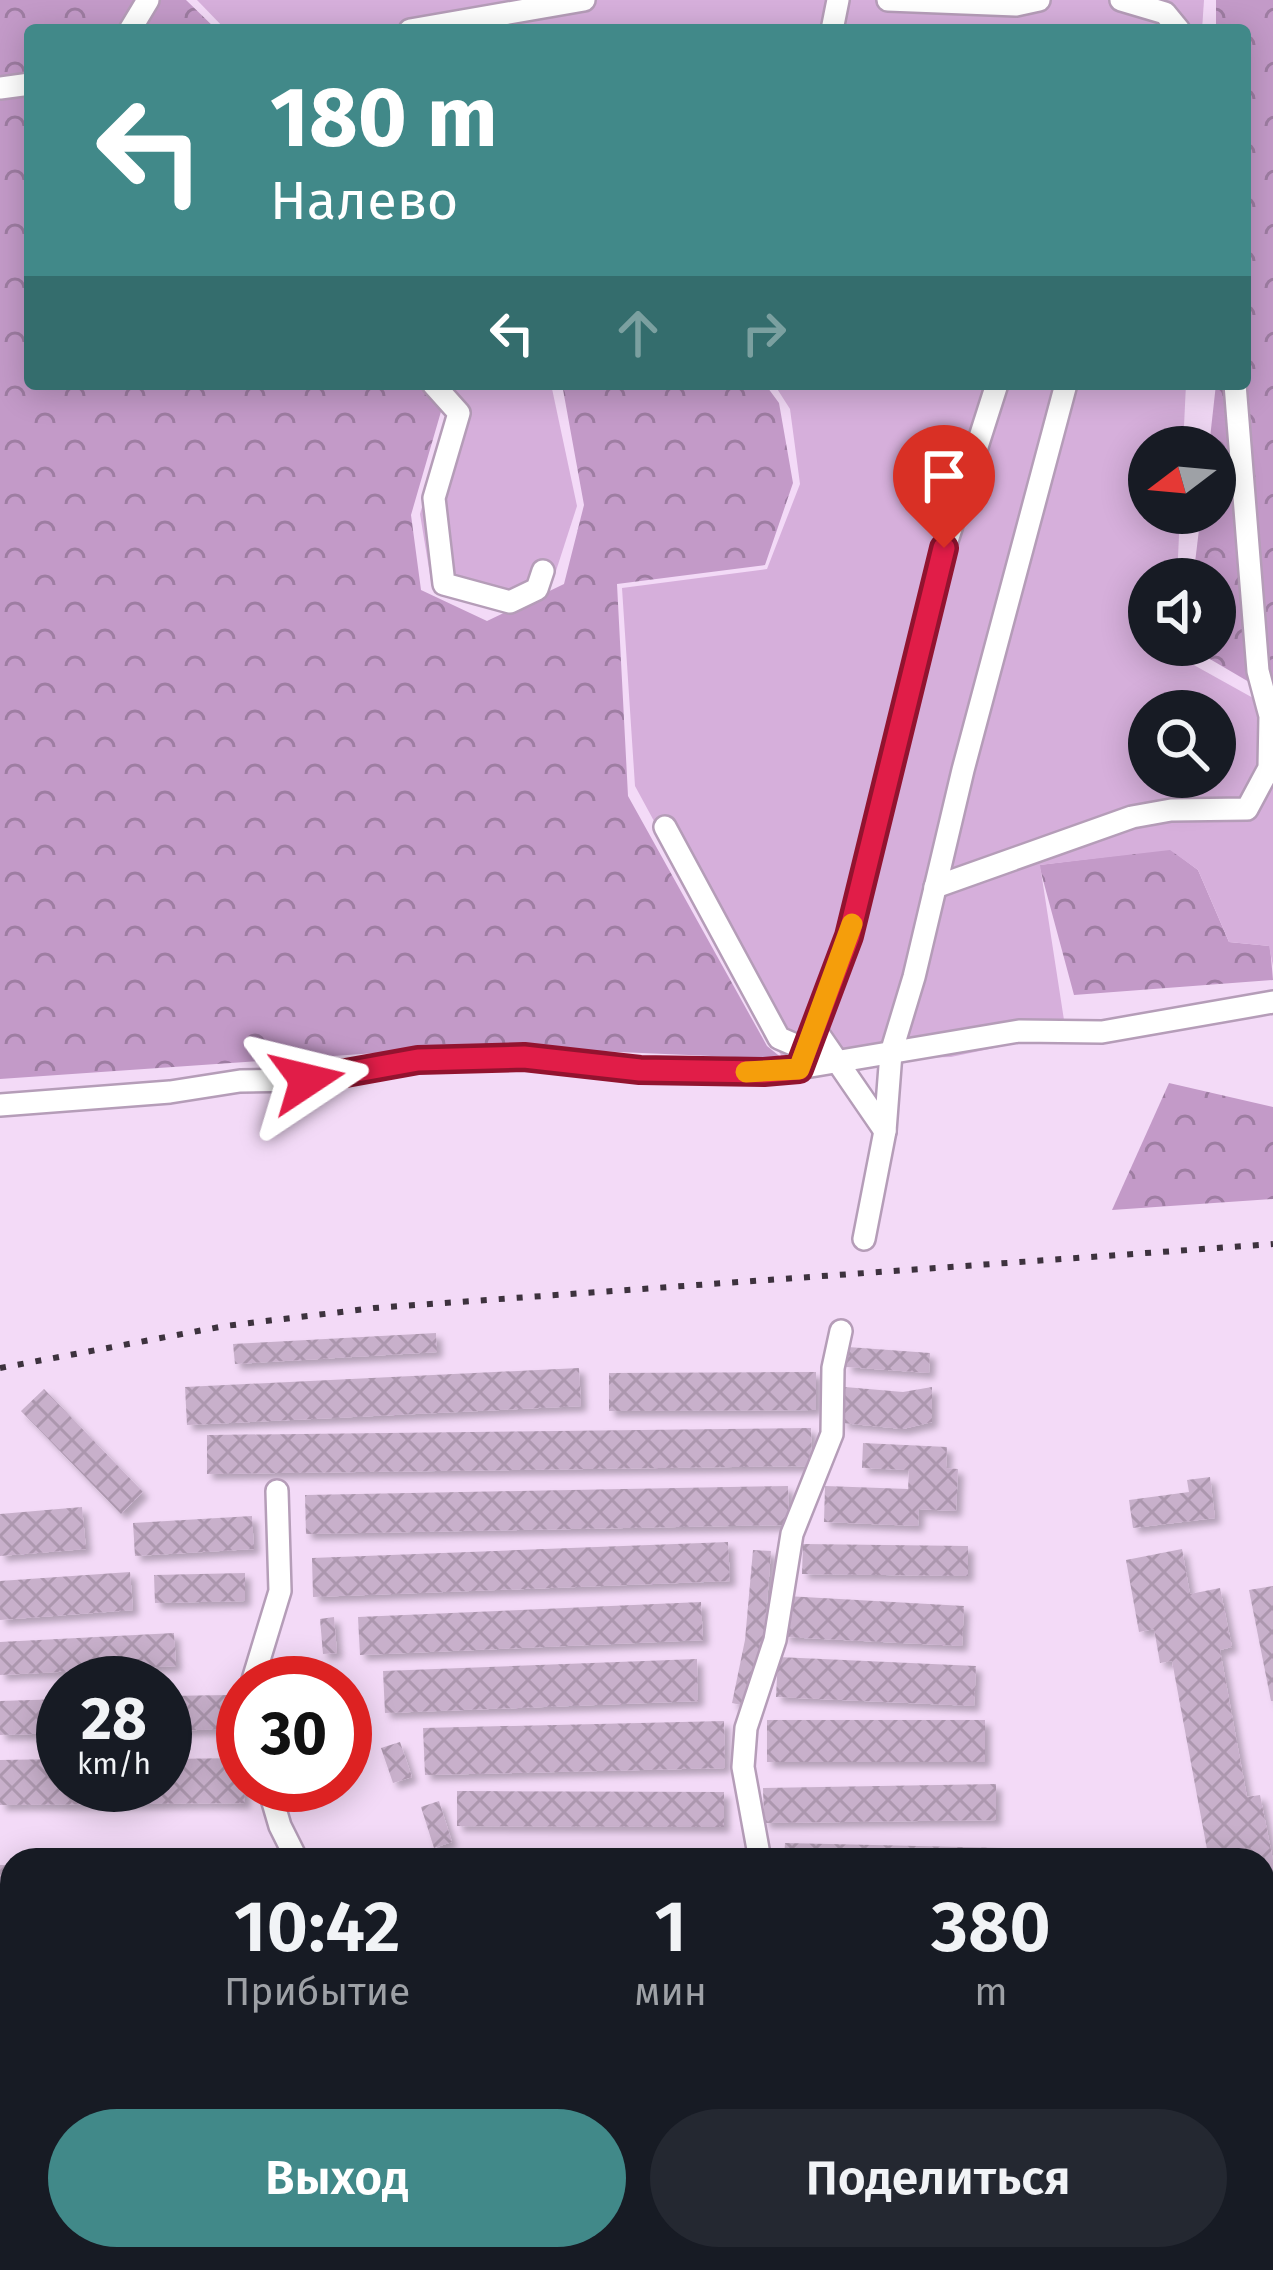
<!DOCTYPE html>
<html lang="ru">
<head>
<meta charset="utf-8">
<style>
	:root { --surface:#171b24; --page:#242831; --text:#f1f3f6; --muted:#9ea1a6; --accent:#418989 }
	body { margin:0; font-family:"Fira Sans",sans-serif; background:var(--page); color:var(--text); height:100vh; display:flex; flex-direction:column; font-size:45px; white-space:nowrap }
	* { box-sizing:border-box; margin:0 }
	p { font-size:39px; color:var(--muted) }
	.icon { flex:none; width:66px; height:66px; fill:none; stroke:currentColor; stroke-width:2; stroke-linecap:round; stroke-linejoin:round }
	.map { position:relative; flex:1; overflow:hidden }
	.side { position:absolute; left:0px; top:1848px; width:1275px; height:423px; display:flex; flex-direction:column; background:var(--surface); border-radius:36px 36px 0 0; box-shadow:0 6px 30px #0003 }
	.side>* { flex:none }
	.hud { position:absolute; left:24px; top:24px; width:1227px; height:366px; border-radius:12px; box-shadow:0 6px 30px #0003; background:#418989; color:#fff; overflow:hidden }
	.needle { width:78px; rotate:254deg }
	.controls { position:absolute; left:1128px; top:426px; display:grid; gap:24px }
	.controls a { display:grid; place-items:center; width:108px; height:108px; border-radius:50%; background:var(--surface); box-shadow:0 6px 30px #0003; font-size:60px }
	.speed { position:absolute; left:36px; top:1656px; display:flex; gap:24px; font-size:60px; font-weight:700; text-align:center }
	.speed>* { display:grid; place-content:center; width:156px; height:156px; border-radius:50%; background:var(--surface); box-shadow:0 6px 30px #0003; line-height:1 }
	.speed small { font-size:30px; font-weight:400 }
	.speed .limit { border:18px solid #d22; background:#fff; color:#111 }
	.pin { position:absolute; display:grid; place-items:center; width:102px; height:102px; color:#fff; margin:-123px -51px; border-radius:50% 50% 50% 0; rotate:-45deg; box-shadow:0 0 12px #0007 }
	.pin .icon { rotate:45deg }
	.me { position:absolute; width:132px; margin:-66px; rotate:80deg; stroke-linejoin:round; filter:drop-shadow(0 0 9px #0008) }
	.turn { display:flex; align-items:center; gap:42px; height:252px; padding:0 48px; font-size:54px }
	.turn .icon { width:156px; height:156px; stroke-width:2.5 }
	.turn b { display:block; font-size:84px; line-height:102px }
	.lanes { display:flex; align-items:center; height:114px; padding:0 48px; background:#0003; justify-content:center; gap:60px; direction:ltr }
	.lanes .off { opacity:.35 }
	.eta { display:flex; justify-content:space-evenly; align-items:center; height:204px; text-align:center }
	.eta b { font-size:72px; font-weight:600; line-height:84px }
	.action { display:flex; gap:24px; margin-top:auto; padding:24px 48px }
	.action a { flex:1; height:138px; border-radius:72px; background:var(--accent); color:#fff; font-size:48px; font-weight:600; line-height:138px; text-align:center }
	.action a+a { background:var(--page); color:var(--text) }
	.map>svg:first-child { display:block }
	.forest { fill:url(#forest-crowns) }
	.green { fill:#d6afdb; fill-rule:evenodd }
	.building { fill:url(#building-cross-hatch); filter:url(#shadow) }
	.lines { fill:none; stroke-linecap:round; stroke-linejoin:round }
	.minor-casing { stroke:#b59db8; stroke-width:26 }
	.minor { stroke:#fff; stroke-width:21 }
	.rail { stroke:#3d323e; stroke-width:6; stroke-dasharray:6 12; stroke-linecap:butt }
	.route-casing { stroke:#92132f; stroke-width:30 }
	.route { stroke:#e11d48; stroke-width:21 }
	.slow { stroke:#f59e0b; stroke-width:21 }
</style>
</head>
<body>
<div class="map">
<svg width="1273" height="2270" viewBox="0 0 1273 2270">
	<defs>
		<pattern id="forest-crowns" width="20" height="18" patternUnits="userSpaceOnUse" patternTransform="scale(3)"><rect width="20" height="18" fill="#c39ac8"/><path d="M2 6a3 3 0 1 1 6 0M12 15a3 3 0 1 1 6 0" fill="none" stroke="#9e7da2"/></pattern>
		<pattern id="building-cross-hatch" width="8" height="8" patternUnits="userSpaceOnUse" patternTransform="scale(3)"><rect width="8" height="8" fill="#c8b0cb"/><path d="M0 0l8 8M0 8l8-8" fill="none" stroke="#ac97ae"/></pattern>
		<filter id="shadow"><feDropShadow dx="5.5" dy="5.5" stdDeviation="3" flood-color="#0004"/></filter>
	</defs>
	<rect width="100%" height="100%" fill="#f3daf7"/>
	<g class="forest">
		<path d="M 0,0 L 186,0 L 217,30 L 30,30 L 30,384 L 449,384 L 411,515 L 421,590 L 487,621 L 564,584 L 584,505 L 562,384 L 765,384 L 779,403 L 793,483 L 765,565 L 617,584 L 628,796 L 767,1046 L 783,1059 L 477,1046 L 0,1079 Z"/>
		<path d="M 1216,0 L 1273,0 L 1273,696 L 1186,645 L 1215,645 L 1215,579 L 1193,579 L 1201,513 L 1215,513 L 1215,447 L 1209,447 L 1216,384 L 1245,384 L 1245,30 L 1216,30 Z"/>
		<path d="M 1170,849 L 1198,870 L 1229,942 L 1270,946 L 1273,980 L 1074,995 L 1039,865 Z"/>
		<path d="M 1169,1083 L 1273,1107 L 1273,1199 L 1112,1210 Z"/>
	</g>
	<g class="green">
		<path d="M 197,0 L 1204,0 L 1202,30 L 226,30 Z"/>
		<path d="M 458,384 L 551,384 L 577,506 L 555,574 L 486,606 L 432,587 L 420,514 Z"/>
		<path d="M 774,384 L 1186,384 L 1183,447 L 1149,447 L 1149,513 L 1180,513 L 1177,579 L 1149,579 L 1149,645 L 1174,645 L 1174,654 L 1273,709 L 1273,966 L 1269,946 L 1229,942 L 1198,870 L 1170,850 L 1040,865 L 1066,1033 L 951,1057 L 813,1061 L 783,1059 L 635,786 L 622,588 L 767,569 L 800,484 L 790,409 ZM 1149,711 L 1215,711 L 1215,777 L 1149,777 Z"/>
	</g>
	<g class="building">
		<path d="M 436,1333 L 437,1352 L 235,1364 L 233,1344 Z"/>
		<path d="M 848,1347 L 930,1353 L 929,1373 L 846,1367 Z"/>
		<path d="M 579,1368 L 581,1406 L 187,1425 L 185,1387 Z"/>
		<path d="M 816,1372 L 816,1410 L 609,1411 L 609,1373 Z"/>
		<path d="M 845,1387 L 903,1392 L 932,1387 L 932,1422 L 903,1429 L 842,1423 Z"/>
		<path d="M 44,1389 L 143,1492 L 121,1514 L 21,1411 Z"/>
		<path d="M 811,1428 L 812,1466 L 207,1474 L 207,1435 Z"/>
		<path d="M 863,1443 L 947,1447 L 946,1468 L 958,1469 L 956,1511 L 919,1509 L 918,1526 L 824,1522 L 825,1486 L 908,1489 L 909,1470 L 862,1468 Z"/>
		<path d="M 1210,1477 L 1215,1518 L 1133,1528 L 1129,1500 L 1189,1492 L 1187,1480 Z"/>
		<path d="M 788,1486 L 789,1525 L 306,1534 L 305,1495 Z"/>
		<path d="M 82,1507 L 86,1549 L 0,1556 L 0,1514 Z"/>
		<path d="M 252,1516 L 254,1549 L 135,1556 L 133,1523 Z"/>
		<path d="M 728,1542 L 730,1581 L 313,1597 L 312,1558 Z"/>
		<path d="M 803,1544 L 968,1546 L 968,1576 L 802,1574 Z"/>
		<path d="M 1182,1549 L 1190,1594 L 1220,1588 L 1232,1647 L 1220,1650 L 1247,1797 L 1260,1795 L 1273,1860 L 1273,1884 L 1263,1886 L 1263,1860 L 1209,1860 L 1172,1661 L 1160,1663 L 1154,1629 L 1139,1632 L 1126,1560 Z"/>
		<path d="M 753,1550 L 771,1551 L 764,1643 L 750,1707 L 732,1703 L 745,1640 Z"/>
		<path d="M 130,1572 L 133,1610 L 0,1620 L 0,1581 Z"/>
		<path d="M 245,1573 L 245,1601 L 155,1603 L 154,1575 Z"/>
		<path d="M 1273,1586 L 1273,1701 L 1271,1701 L 1249,1590 Z"/>
		<path d="M 786,1596 L 964,1606 L 962,1646 L 784,1637 Z"/>
		<path d="M 701,1602 L 703,1640 L 360,1655 L 358,1617 Z"/>
		<path d="M 334,1617 L 337,1653 L 323,1654 L 320,1619 Z"/>
		<path d="M 174,1633 L 176,1666 L 0,1675 L 0,1642 Z"/>
		<path d="M 778,1657 L 976,1666 L 974,1706 L 776,1697 Z"/>
		<path d="M 697,1659 L 698,1701 L 385,1713 L 383,1671 Z"/>
		<path d="M 230,1695 L 231,1729 L 165,1731 L 165,1696 Z"/>
		<path d="M 63,1699 L 63,1733 L 0,1735 L 0,1701 Z"/>
		<rect x="767" y="1720" width="218" height="42"/>
		<path d="M 724,1721 L 725,1768 L 425,1775 L 423,1728 Z"/>
		<path d="M 400,1742 L 412,1777 L 393,1783 L 381,1748 Z"/>
		<path d="M 243,1758 L 245,1803 L 0,1805 L 0,1760 L 63,1759 L 63,1785 L 165,1785 L 165,1759 Z"/>
		<path d="M 996,1784 L 996,1820 L 764,1823 L 763,1788 Z"/>
		<path d="M 457,1791 L 724,1792 L 724,1827 L 457,1826 Z"/>
		<path d="M 439,1801 L 452,1842 L 434,1848 L 421,1807 Z"/>
		<path d="M 785,1843 L 1006,1848 L 1006,1860 L 784,1860 Z"/>
		<rect x="0" y="1865" width="12" height="40"/>
		<path d="M 0,1930 L 12,1930 L 12,1965 L 0,1966 Z"/>
		<path d="M 12,1988 L 12,2024 L 0,2024 L 0,1989 Z"/>
		<path d="M 1273,2067 L 1273,2102 L 1263,2103 L 1263,2069 Z"/>
		<path d="M 12,2092 L 12,2158 L 2,2161 L 0,2095 Z"/>
		<path d="M 164,2259 L 244,2259 L 247,2267 L 239,2270 L 135,2270 Z"/>
	</g>
	<g class="lines">
		<g class="minor-casing">
			<g id="minor">
				<path d="M 888,0 L 1016,5 L 1039,0"/>
				<path d="M 1121,0 L 1165,13 L 1179,30"/>
				<path d="M 130,30 L 148,0"/>
				<path d="M 410,30 L 584,0"/>
				<path d="M 832,30 L 838,0"/>
				<path d="M 0,88 L 30,84"/>
				<path d="M 433,384 L 459,413 L 434,498 L 444,584 L 510,602 L 537,589 L 543,571"/>
				<path d="M 997,384 L 945,547 L 849,936 L 799,1068 L 1019,1031 L 1102,1032 L 1273,1002"/>
				<path d="M 665,827 L 779,1038 L 807,1050"/>
				<path d="M 935,887 L 1132,817 L 1171,810 L 1247,809 L 1269,768 L 1270,716 L 1258,671 L 1235,384"/>
				<path d="M 815,1029 L 885,1131"/>
				<path d="M 0,1105 L 170,1092 L 240,1081 L 307,1080 L 418,1060 L 524,1057 L 640,1070 L 764,1072 L 799,1068"/>
				<path d="M 864,1239 L 885,1131 L 891,1053 L 914,977 L 963,770 L 1066,384"/>
				<path d="M 252,1683 L 280,1591 L 277,1491"/>
				<path d="M 268,1785 L 280,1826 L 297,1860"/>
				<path d="M 760,1860 L 743,1767 L 746,1728 L 775,1640 L 792,1534 L 832,1434 L 833,1368 L 841,1331"/>
				<path d="M 0,2172 L 12,2176"/>
				<path d="M 477,2259 L 491,2270"/>
				<path d="M 741,2259 L 742,2270"/>
				<path d="M 775,2270 L 800,2259"/>
				<path d="M 1192,2270 L 1252,2259"/>
			</g>
		</g>
		<use href="#minor" class="minor"/>
		<path class="rail" d="M 0,1368 L 225,1326 L 374,1308 L 1273,1244"/>
	</g>
	<g class="lines">
		<g class="route-casing">
			<path id="route" d="M 307,1080 L 418,1060 L 524,1057 L 640,1070 L 764,1072 L 799,1069 L 849,936 L 944,548"/>
		</g>
		<use href="#route" class="route"/>
		<path class="slow" d="M 746,1072 L 799,1069 L 852,924"/>
	</g>
</svg>
<div class="controls">
<a><svg class="needle" viewBox="-14 -14 28 28"><path d="M0-13l5 13h-10z" fill="#e53935"/><path d="M0 13l5-13h-10z" fill="#9ea1a6"/></svg></a>
<a><svg class="icon" aria-label="sound" viewBox="0 0 24 24"><path d="M4 9h4l5-4v14l-5-4H4zM17 9q2 3 0 6"/></svg></a>
<a><svg class="icon" aria-label="search" viewBox="0 0 24 24"><circle cx="10" cy="10" r="6"/><path d="M15 15l6 6"/></svg></a>
</div>
<div class="speed"><div>28<small>km/h</small></div><div class="limit">30</div></div>
<div class="pin" style="left:944px;top:548px;background:#d93025"><svg class="icon" aria-label="arrive" viewBox="0 0 24 24"><path d="M6 21V4h12l-3 4 3 4H6"/></svg></div>
<svg class="me" style="left:307px;top:1080px" viewBox="-20 -20 40 40"><path d="M0-17L14 15 0 8-14 15z" fill="#e11d48" stroke="#fff" stroke-width="4"/></svg>
<div class="hud">
<div class="turn"><svg class="icon" aria-label="left" viewBox="0 0 24 24"><path d="M17 20v-9H6M10 6l-5 5 5 5"/></svg><div><b>180 m</b>Налево</div></div>
<div class="lanes"><svg class="icon" aria-label="left" viewBox="0 0 24 24"><path d="M17 20v-9H6M10 6l-5 5 5 5"/></svg><svg class="icon off" aria-label="ahead" viewBox="0 0 24 24"><path d="M12 20V5M6 11l6-6 6 6"/></svg><svg class="icon off" aria-label="right" viewBox="0 0 24 24"><path d="M7 20v-9h11M14 6l5 5-5 5"/></svg></div>
</div>
<section class="side">
<div class="eta">
<div><b>10:42</b><p>Прибытие</p></div>
<div><b>1</b><p>мин</p></div>
<div><b>380</b><p>m</p></div>
</div>
<div class="action"><a>Выход</a><a>Поделиться</a></div>
</section>
</div>
</body>
</html>
